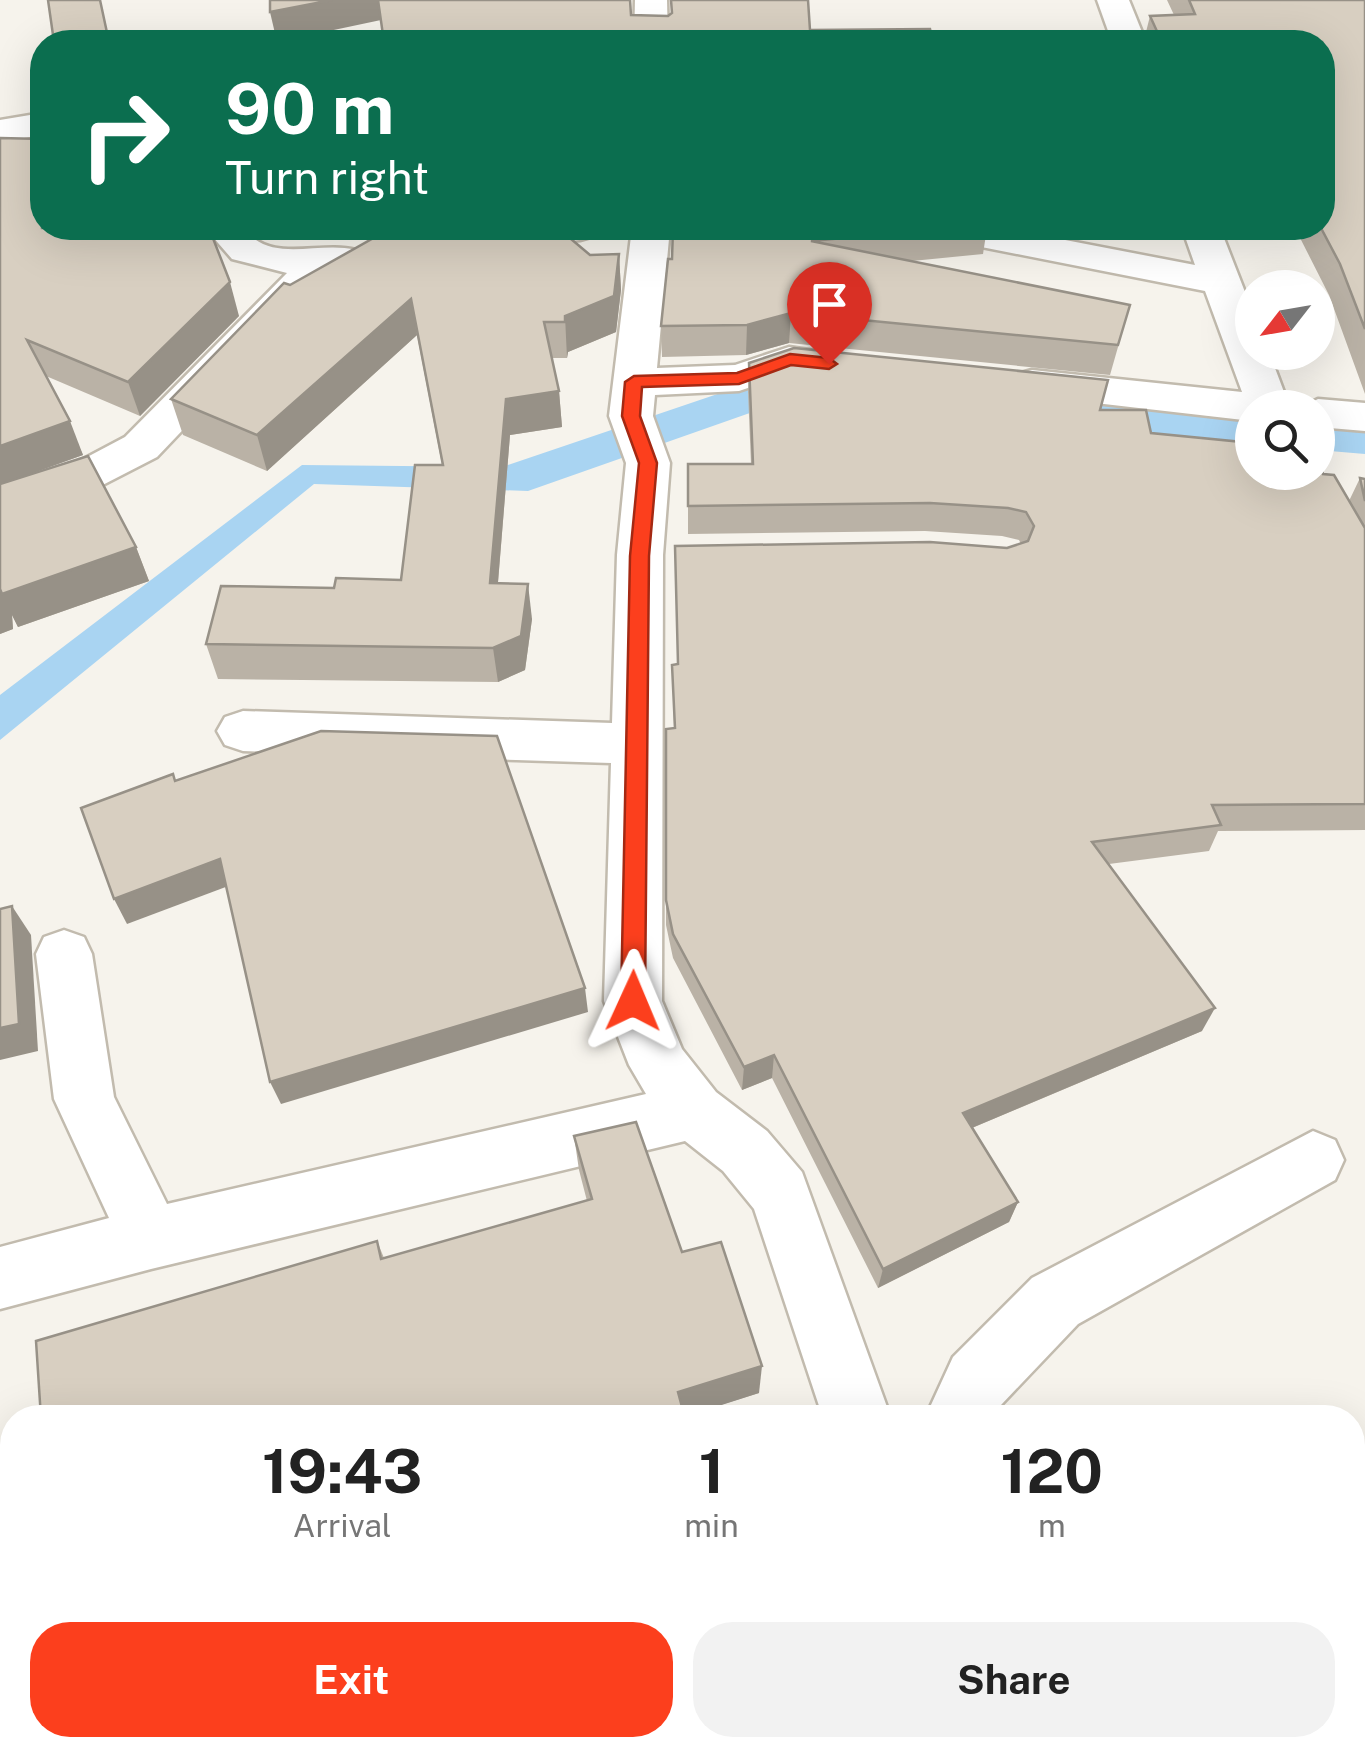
<!DOCTYPE html>
<html lang="en">
<head>
<meta charset="utf-8">
<style>
	:root { --surface:#fff; --page:#f2f2f2; --text:#222; --muted:#767676; --accent:#fc3f1d }
	body { margin:0; font-family:"Public Sans",sans-serif; background:var(--page); color:var(--text); height:100vh; display:flex; flex-direction:column; font-size:38px; white-space:nowrap }
	* { box-sizing:border-box; margin:0 }
	p { font-size:32px; color:var(--muted) }
	.icon { flex:none; width:55px; height:55px; fill:none; stroke:currentColor; stroke-width:2; stroke-linecap:round; stroke-linejoin:round }
	.map { position:relative; flex:1; overflow:hidden }
	.drawer { position:absolute; left:0px; top:1405px; width:1365px; height:352px; display:flex; flex-direction:column; background:var(--surface); border-radius:40px 40px 0 0; box-shadow:0 10px 40px #0002 }
	.drawer>* { flex:none }
	.hud { position:absolute; left:30px; top:30px; width:1305px; height:210px; border-radius:40px; box-shadow:0 10px 40px #0002; background:#0b6e4f; color:#fff; overflow:hidden }
	.needle { width:65px; rotate:239deg }
	.buttons { position:absolute; left:1235px; top:270px; display:grid; gap:20px }
	.buttons a { display:grid; place-items:center; width:100px; height:100px; border-radius:50%; background:var(--surface); box-shadow:0 10px 40px #0002; font-size:50px }
	.pin { position:absolute; display:grid; place-items:center; width:85px; height:85px; color:#fff; margin:-102px -42px; border-radius:50% 50% 50% 0; rotate:-45deg; box-shadow:0 0 10px #0007 }
	.pin .icon { rotate:45deg }
	.me { position:absolute; width:110px; margin:-55px; rotate:1deg; stroke-linejoin:round; filter:drop-shadow(0 0 8px #0008) }
	.turn { display:flex; align-items:center; gap:35px; height:210px; padding:0 30px; font-size:45px }
	.turn .icon { width:130px; height:130px; stroke-width:2.5 }
	.turn b { display:block; font-size:70px; line-height:85px }
	.eta { display:flex; justify-content:space-evenly; align-items:center; height:170px; text-align:center }
	.eta b { font-size:60px; font-weight:700; line-height:70px }
	.button { display:flex; gap:20px; margin-top:auto; padding:20px 30px }
	.button a { flex:1; height:115px; border-radius:40px; background:var(--accent); color:#fff; font-size:40px; font-weight:700; line-height:115px; text-align:center }
	.button a+a { background:var(--page); color:var(--text) }
	.map>svg:first-child { display:block }
	.water { fill:#a9d4f2 }
	.lines { fill:none; stroke-linecap:round; stroke-linejoin:round }
	.minor-casing { stroke:#c2bbae; stroke-width:5 }
	.minor { fill:#fff; fill-rule:evenodd }
	.wall { fill:#bab2a6 }
	.shaded-wall { fill:#979187 }
	.building { fill:#d8cfc1; stroke:#979187; stroke-width:2.5 }
	.route { fill:#fc3f1d; stroke:#a42913; stroke-width:2.5 }
</style>
</head>
<body>
<div class="map">
<svg width="1365" height="1757" viewBox="0 0 1365 1757">
	<rect width="100%" height="100%" fill="#f6f3ec"/>
	<g class="water">
		<path d="M 797,367 L 1252,419 L 1252,444 L 801,395 L 528,491 L 314,484 L 0,740 L 0,695 L 302,465 L 502,467 Z"/>
		<path d="M 1318,425 L 1365,429 L 1365,454 L 1318,450 Z"/>
	</g>
	<g class="lines">
		<g class="minor-casing">
			<g id="minor">
				<path d="M 635,0 L 667,0 L 668,42 L 634,42 Z"/>
				<path d="M 1097,0 L 1129,0 L 1146,42 L 1112,42 Z"/>
				<path d="M 42,113 L 42,135 L 0,142 L 0,120 Z"/>
				<path d="M 205,228 L 243,228 C 272,265 318,240 356,250 L 362,258 L 356,266 L 334,271 L 157,457 L 89,492 L 0,519 L 0,489 L 74,464 L 125,437 L 287,273 L 232,259 Z"/>
				<path d="M 599,228 L 594,236 L 580,240 L 487,249 L 473,245 L 468,237 L 478,228 Z"/>
				<path d="M 632,228 L 670,228 L 657,368 L 735,365 L 789,347 L 837,354 L 843,363 L 837,372 L 822,376 L 792,373 L 739,391 L 655,395 L 653,416 L 670,463 L 663,555 L 662,1001 L 682,1049 L 716,1092 L 767,1131 L 802,1172 L 891,1418 L 823,1418 L 754,1209 L 723,1171 L 685,1141 L 151,1269 L 0,1309 L 0,1247 L 109,1218 L 54,1099 L 36,954 L 44,937 L 64,930 L 84,937 L 92,954 L 114,1097 L 167,1204 L 646,1094 L 629,1065 L 604,1001 L 611,763 L 243,751 L 225,745 L 217,731 L 225,717 L 243,711 L 612,723 L 617,555 L 626,463 L 609,416 Z"/>
				<path d="M 927,228 L 1003,228 L 1195,265 L 1182,228 L 1220,228 L 1252,310 L 1252,352 L 1269,352 L 1290,408 L 1252,408 L 1252,421 L 1017,394 L 1011,384 L 1017,374 L 1032,370 L 1242,392 L 1205,291 L 946,240 L 932,236 Z"/>
				<path d="M 1318,399 L 1365,403 L 1365,431 L 1318,427 L 1318,408 L 1300,408 Z"/>
				<path d="M 1313,1131 L 1335,1140 L 1344,1160 L 1335,1180 L 1078,1324 L 1001,1405 L 995,1418 L 925,1418 L 953,1357 L 1032,1278 Z"/>
				<path d="M 864,1745 L 940,1745 L 940,1757 L 862,1757 Z"/>
			</g>
		</g>
		<use href="#minor" class="minor"/>
	</g>
	<g class="wall">
		<path d="M 1167,0 L 1365,0 L 1365,394 L 1329,295 L 1295,228 L 1322,228 L 1322,42 L 1144,40 L 1150,16 L 1174,15 Z"/>
		<path d="M 0,138 L 239,316 L 140,416 L 46,376 L 83,455 L 18,478 L 136,547 L 149,581 L 18,627 L 12,615 L 13,629 L 0,634 Z"/>
		<path d="M 673,228 L 987,228 L 983,254 L 912,261 L 1130,305 L 1110,375 L 789,343 L 746,355 L 662,357 L 661,326 L 672,259 Z"/>
		<path d="M 619,254 L 621,290 L 616,332 L 568,352 L 567,358 L 552,358 L 559,391 L 562,427 L 510,435 L 498,583 L 532,619 L 525,670 L 498,682 L 218,679 L 206,644 L 334,588 L 401,580 L 442,465 L 417,335 L 267,471 L 183,435 L 171,399 L 290,285 L 590,255 Z"/>
		<path d="M 749,363 L 1100,410 L 1151,433 L 1323,474 L 1349,501 L 1360,478 L 1365,479 L 1365,830 L 1218,831 L 1209,851 L 1109,864 L 1202,1031 L 972,1128 L 1018,1202 L 1009,1222 L 878,1288 L 772,1078 L 742,1090 L 673,958 L 666,925 L 666,729 L 674,728 L 672,665 L 1021,544 L 1019,540 L 1002,536 L 925,531 L 688,534 L 688,464 L 751,464 L 748,392 Z"/>
		<path d="M 574,1136 L 682,1252 L 759,1393 L 685,1416 L 41,1418 L 377,1241 L 384,1258 L 587,1201 L 579,1170 Z"/>
		<path d="M 981,1745 L 1213,1745 L 1217,1757 L 984,1757 Z"/>
		<path d="M 1294,1745 L 1352,1745 L 1365,1757 L 1299,1757 Z"/>
	</g>
	<g class="shaded-wall">
		<path d="M 332,0 L 378,0 L 381,20 L 277,42 L 270,12 Z"/>
		<path d="M 619,254 L 621,290 L 616,332 L 568,352 L 567,358 L 565,316 Z"/>
		<path d="M 230,282 L 239,316 L 140,416 L 128,382 Z"/>
		<path d="M 411,299 L 417,335 L 267,471 L 257,435 Z"/>
		<path d="M 791,313 L 789,343 L 746,355 L 747,325 Z"/>
		<path d="M 559,391 L 562,427 L 510,435 L 495,618 L 490,583 L 506,399 Z"/>
		<path d="M 70,421 L 83,455 L 0,485 L 0,446 Z"/>
		<path d="M 136,547 L 149,581 L 18,627 L 12,615 L 13,629 L 0,634 L 0,586 Z"/>
		<path d="M 528,584 L 532,619 L 525,670 L 498,682 L 493,648 Z"/>
		<path d="M 220,859 L 231,885 L 127,924 L 114,899 Z"/>
		<path d="M 12,906 L 31,935 L 38,1051 L 0,1060 L 0,1028 Z"/>
		<path d="M 585,988 L 588,1012 L 281,1104 L 270,1082 Z"/>
		<path d="M 1215,1008 L 1202,1031 L 955,1135 L 963,1113 Z"/>
		<path d="M 774,1055 L 772,1078 L 742,1090 L 744,1067 Z"/>
		<path d="M 1018,1202 L 1009,1222 L 878,1288 L 883,1269 Z"/>
		<path d="M 762,1366 L 759,1393 L 681,1418 L 678,1392 Z"/>
		<path d="M 4,1647 L 12,1671 L 0,1675 L 0,1648 Z"/>
		<path d="M 133,1745 L 193,1745 L 158,1757 L 98,1757 Z"/>
	</g>
	<g class="building">
		<path d="M 48,0 L 100,0 L 109,42 L 54,42 Z"/>
		<path d="M 270,0 L 332,0 L 270,12 Z"/>
		<path d="M 378,0 L 630,0 L 631,15 L 668,16 L 672,13 L 671,0 L 808,0 L 810,30 L 930,29 L 933,42 L 384,42 Z"/>
		<path d="M 1189,0 L 1365,0 L 1365,329 L 1340,264 L 1321,228 L 1322,42 L 1077,42 L 1161,40 L 1150,16 L 1195,14 Z"/>
		<path d="M 0,138 L 42,139 L 42,228 L 209,228 L 230,282 L 128,382 L 27,340 L 70,421 L 0,446 Z"/>
		<path d="M 414,228 L 558,228 L 590,255 L 619,254 L 614,296 L 565,316 L 565,322 L 544,322 L 559,391 L 506,399 L 490,583 L 528,584 L 521,636 L 493,648 L 206,644 L 221,586 L 334,588 L 336,578 L 401,580 L 415,465 L 443,465 L 411,299 L 257,435 L 171,399 L 284,283 L 290,285 L 386,231 Z"/>
		<path d="M 673,228 L 952,228 L 811,241 L 1130,305 L 1118,345 L 791,313 L 747,325 L 661,326 L 668,259 L 672,259 Z"/>
		<path d="M 794,348 L 1108,380 L 1100,410 L 1146,410 L 1151,433 L 1252,443 L 1252,472 L 1318,472 L 1318,449 L 1319,449 L 1323,474 L 1334,475 L 1365,528 L 1365,804 L 1212,805 L 1221,825 L 1092,842 L 1215,1008 L 963,1113 L 1018,1202 L 883,1269 L 774,1055 L 744,1067 L 673,934 L 666,900 L 666,729 L 675,728 L 672,665 L 678,664 L 675,546 L 930,542 L 1007,548 L 1028,541 L 1034,526 L 1026,512 L 1008,508 L 930,503 L 688,506 L 688,464 L 753,464 L 749,363 Z"/>
		<path d="M 88,456 L 136,547 L 2,594 L 0,589 L 0,484 Z"/>
		<path d="M 1360,478 L 1365,479 L 1365,501 Z"/>
		<path d="M 321,731 L 497,736 L 585,988 L 270,1082 L 220,859 L 114,899 L 81,808 L 173,774 L 175,781 Z"/>
		<path d="M 12,906 L 19,1024 L 0,1028 L 0,909 Z"/>
		<path d="M 636,1122 L 682,1252 L 721,1242 L 762,1366 L 678,1392 L 685,1418 L 41,1418 L 36,1341 L 377,1241 L 381,1259 L 592,1199 L 574,1136 Z"/>
		<path d="M 12,1462 L 12,1745 L 133,1745 L 98,1757 L 11,1757 L 4,1647 L 0,1648 L 0,1466 Z"/>
		<path d="M 1365,1476 L 1365,1757 L 1323,1757 L 1318,1745 L 1352,1745 L 1352,1480 Z"/>
		<path d="M 744,1745 L 750,1745 L 752,1757 L 692,1757 Z"/>
		<path d="M 993,1745 L 1213,1745 L 1217,1757 L 996,1757 Z"/>
	</g>
	<path class="route" d="M 790,354 L 829,358 L 837,364 L 829,369 L 791,365 L 739,384 L 642,387 L 640,416 L 657,463 L 649,556 L 645,1001 L 642,1009 L 633,1012 L 625,1009 L 621,1001 L 630,556 L 639,463 L 622,416 L 625,382 L 634,376 L 737,373 Z"/>
</svg>
<div class="buttons">
<a><svg class="needle" viewBox="-14 -14 28 28"><path d="M0-13l5 13h-10z" fill="#e53935"/><path d="M0 13l5-13h-10z" fill="#767676"/></svg></a>
<a><svg class="icon" aria-label="search" viewBox="0 0 24 24"><circle cx="10" cy="10" r="6"/><path d="M15 15l6 6"/></svg></a>
</div>
<div class="pin" style="left:829px;top:364px;background:#d93025"><svg class="icon" aria-label="arrive" viewBox="0 0 24 24"><path d="M6 21V4h12l-3 4 3 4H6"/></svg></div>
<svg class="me" style="left:633px;top:1001px" viewBox="-20 -20 40 40"><path d="M0-17L14 15 0 8-14 15z" fill="#fc3f1d" stroke="#fff" stroke-width="4"/></svg>
<div class="hud">
<div class="turn"><svg class="icon" aria-label="right" viewBox="0 0 24 24"><path d="M7 20v-9h11M14 6l5 5-5 5"/></svg><div><b>90 m</b>Turn right</div></div>
</div>
<section class="drawer">
<div class="eta">
<div><b>19:43</b><p>Arrival</p></div>
<div><b>1</b><p>min</p></div>
<div><b>120</b><p>m</p></div>
</div>
<div class="button"><a>Exit</a><a>Share</a></div>
</section>
</div>
</body>
</html>
